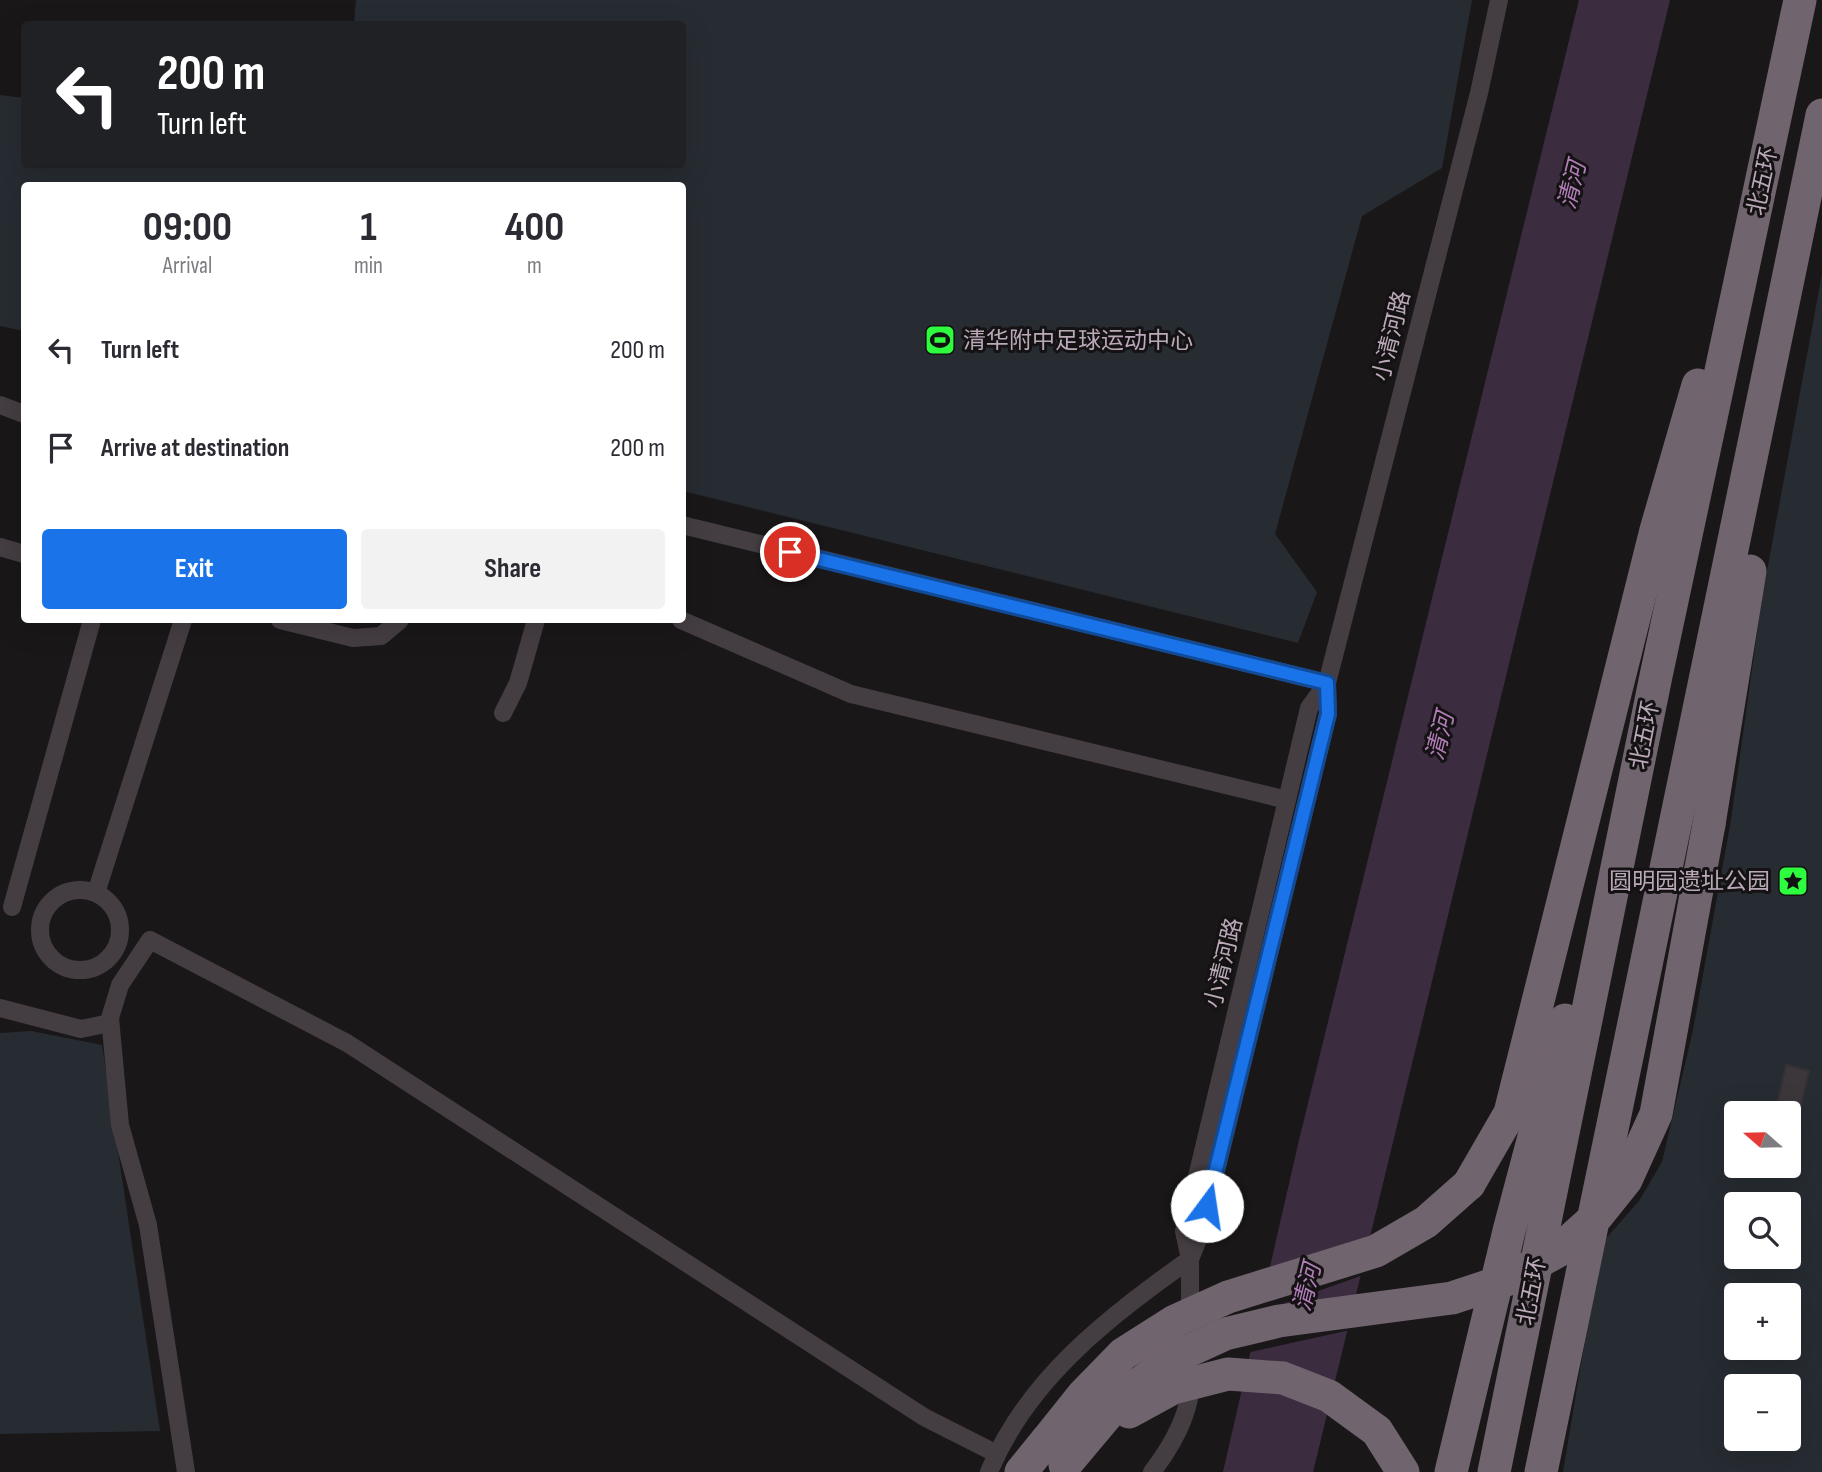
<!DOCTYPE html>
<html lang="en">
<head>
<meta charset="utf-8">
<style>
	:root { --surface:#fff; --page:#f2f2f3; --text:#2b2b33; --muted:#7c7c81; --accent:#1a73e8 }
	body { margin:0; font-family:"Sofia Sans Condensed","Noto Sans SC",sans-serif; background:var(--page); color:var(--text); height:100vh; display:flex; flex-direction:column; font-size:26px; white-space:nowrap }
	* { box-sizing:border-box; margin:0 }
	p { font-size:23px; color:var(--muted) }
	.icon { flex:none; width:38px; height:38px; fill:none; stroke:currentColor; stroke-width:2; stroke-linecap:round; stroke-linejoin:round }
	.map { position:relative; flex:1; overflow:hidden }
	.drawer { position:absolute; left:21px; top:182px; width:665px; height:441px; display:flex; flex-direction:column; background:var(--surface); border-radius:7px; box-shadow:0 7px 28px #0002 }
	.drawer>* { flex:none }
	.banner { position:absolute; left:21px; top:21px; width:665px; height:147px; border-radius:7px; box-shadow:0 7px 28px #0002; background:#202124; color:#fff; overflow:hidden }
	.needle { width:46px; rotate:290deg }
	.controls { position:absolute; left:1724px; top:1101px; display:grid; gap:14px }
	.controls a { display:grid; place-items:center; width:77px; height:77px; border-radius:7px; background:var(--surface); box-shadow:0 7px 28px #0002; font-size:35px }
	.pin { position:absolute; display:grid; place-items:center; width:60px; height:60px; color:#fff; margin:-30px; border:4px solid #fff; border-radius:50%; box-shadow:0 2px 7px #0007 }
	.me { position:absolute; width:77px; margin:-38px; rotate:14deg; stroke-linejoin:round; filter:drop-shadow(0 0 5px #0008) }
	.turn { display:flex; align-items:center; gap:24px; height:147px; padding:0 21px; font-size:32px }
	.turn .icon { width:91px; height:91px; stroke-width:2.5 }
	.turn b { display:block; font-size:49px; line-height:60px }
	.eta { display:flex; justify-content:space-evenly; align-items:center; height:119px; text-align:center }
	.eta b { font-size:42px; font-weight:700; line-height:49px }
	.primary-button { display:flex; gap:14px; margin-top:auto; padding:14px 21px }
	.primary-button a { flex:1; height:80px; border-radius:7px; background:var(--accent); color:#fff; font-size:28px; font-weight:700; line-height:80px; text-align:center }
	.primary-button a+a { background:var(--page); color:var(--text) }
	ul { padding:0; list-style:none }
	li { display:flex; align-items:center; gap:21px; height:98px; padding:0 21px }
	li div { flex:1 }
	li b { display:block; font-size:26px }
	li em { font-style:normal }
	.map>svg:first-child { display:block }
	.green { fill:#272c32; fill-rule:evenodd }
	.water { fill:#3c2c3f }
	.pier { fill:#1a1719 }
	.building { fill:#3c373a; stroke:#363134; stroke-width:2 }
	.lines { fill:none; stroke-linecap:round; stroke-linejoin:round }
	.minor { stroke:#443d42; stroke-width:18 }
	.motorway { stroke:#70646e; stroke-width:33 }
	.motorway-bridge { stroke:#70646e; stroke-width:33 }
	.route-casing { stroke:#114b97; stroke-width:18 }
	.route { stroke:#1a73e8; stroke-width:12 }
	.labels { text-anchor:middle; stroke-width:6; stroke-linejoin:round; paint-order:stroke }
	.street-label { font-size:23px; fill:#baa9b8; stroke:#151214 }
	.poi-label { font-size:23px; fill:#baa9b8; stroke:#151214; text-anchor:start }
	.water-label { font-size:24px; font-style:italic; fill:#b17eb7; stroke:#151214 }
</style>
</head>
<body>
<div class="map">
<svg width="1822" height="1472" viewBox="0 0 1822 1472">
	<rect width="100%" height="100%" fill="#1a1719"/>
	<g class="green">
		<path d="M 356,0 L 1472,0 L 1442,168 L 1362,216 L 1275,534 L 1317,592 L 1298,643 L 683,491 L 682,186 L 24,186 L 24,331 L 0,326 L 0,95 L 24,98 L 24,164 L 682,164 L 682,24 L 354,24 Z"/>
		<path d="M 1822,274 L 1822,1472 L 1563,1472 L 1601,1244 L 1639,1201 L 1662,1162 L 1693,1030 L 1731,820 L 1762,598 ZM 1736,1113 L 1788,1113 L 1788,1166 L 1736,1166 ZM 1736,1204 L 1788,1204 L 1788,1256 L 1736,1256 ZM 1736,1295 L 1788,1295 L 1788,1348 L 1736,1348 ZM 1736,1386 L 1788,1386 L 1788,1438 L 1736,1438 Z"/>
		<path d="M 31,1031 L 102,1045 L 160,1431 L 0,1434 L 0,1033 Z"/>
	</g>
	<path class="water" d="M 1579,0 L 1670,0 L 1313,1472 L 1223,1472 L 1299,1140 Z"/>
	<g class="pier">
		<path d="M 1368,1252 L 1363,1275 L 1255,1314 L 1261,1290 Z"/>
		<path d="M 1355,1307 L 1350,1330 L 1246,1353 L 1252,1331 Z"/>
	</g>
	<path class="building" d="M 1786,1065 L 1809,1071 L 1799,1113 L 1775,1113 Z"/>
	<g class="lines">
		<g class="minor">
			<path d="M 0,405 L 24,414"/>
			<path d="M 682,525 L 1327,683"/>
			<path d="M 0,547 L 24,554"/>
			<path d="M 280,620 L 353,638 L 381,636 L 400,620"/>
			<path d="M 681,620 L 851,694 L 1287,800"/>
			<path d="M 503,713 L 518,683 L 536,620"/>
			<circle cx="80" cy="930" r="40"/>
			<path d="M 96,893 L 183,620"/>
			<path d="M 12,907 L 92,620"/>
			<path d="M 0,1008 L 81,1029 L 110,1023"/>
			<path d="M 1190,1259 L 1201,1232 L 1328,714 L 1327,683 L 1479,93 L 1499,0"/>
			<path d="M 1190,1320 L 1190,1259 L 1184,1231 L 1309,708 L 1327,683"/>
			<path d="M 186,1472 L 148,1225 L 120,1125 L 110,1018 L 120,985 L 150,940 L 347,1043 L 924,1417 L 997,1454"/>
			<path d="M 989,1472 C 1028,1378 1109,1317 1190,1259"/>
			<path d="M 1152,1472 C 1172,1446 1191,1413 1191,1379"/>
		</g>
		<g class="motorway">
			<path d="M 1709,824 L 1750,571"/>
			<path d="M 1469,1184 L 1510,1113 L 1656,530 L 1698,385"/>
			<path d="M 1021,1472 L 1047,1440"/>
			<path d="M 1451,1472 L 1509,1231 L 1565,1020"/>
			<path d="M 1494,1472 L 1656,676 L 1800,0"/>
			<path d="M 1541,1472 L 1822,115"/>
		</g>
		<g class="motorway-bridge">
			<path d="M 1129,1412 L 1173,1388 L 1228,1374 L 1283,1378 L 1329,1396 L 1377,1431 L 1403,1472"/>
			<path d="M 1047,1440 L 1083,1395 L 1123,1354 L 1175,1321 L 1228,1297 L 1376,1251 L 1426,1222 L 1469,1184"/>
			<path d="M 1065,1465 L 1123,1396 L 1175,1357 L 1225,1334 L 1279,1321 L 1452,1298 L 1506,1280 L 1558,1251 L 1598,1215 L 1626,1180 L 1656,1114 L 1709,824"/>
		</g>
	</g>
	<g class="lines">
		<g class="route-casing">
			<path id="route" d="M 790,552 L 1327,683 L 1328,714 L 1207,1206"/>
		</g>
		<use href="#route" class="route"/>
	</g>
	<defs>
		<g id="stadium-square" transform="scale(1.575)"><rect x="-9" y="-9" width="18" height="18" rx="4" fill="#2dfd3e" stroke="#151214"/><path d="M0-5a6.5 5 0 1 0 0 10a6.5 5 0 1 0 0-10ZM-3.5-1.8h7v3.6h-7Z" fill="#111"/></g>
		<g id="sight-square" transform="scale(1.575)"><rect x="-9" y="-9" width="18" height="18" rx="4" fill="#2dfd3e" stroke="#151214"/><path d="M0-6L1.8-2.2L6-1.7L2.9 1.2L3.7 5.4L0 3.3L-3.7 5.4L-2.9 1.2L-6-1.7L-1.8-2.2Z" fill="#111"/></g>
	</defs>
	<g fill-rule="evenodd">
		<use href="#stadium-square" x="940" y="340"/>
		<use href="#sight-square" x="1793" y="881"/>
	</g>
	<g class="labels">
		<g class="street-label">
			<text transform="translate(1762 181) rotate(-78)" y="8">北五环</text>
			<text transform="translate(1391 336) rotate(-76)" y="8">小清河路</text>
			<text transform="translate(1644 735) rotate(-79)" y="8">北五环</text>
			<text transform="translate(1223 963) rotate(-76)" y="8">小清河路</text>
			<text transform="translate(1531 1291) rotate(-79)" y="8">北五环</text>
		</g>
		<g class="poi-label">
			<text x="963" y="348">清华附中足球运动中心</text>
			<text x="1770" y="889" text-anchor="end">圆明园遗址公园</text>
		</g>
		<g class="water-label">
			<text transform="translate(1572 185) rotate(-76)" y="8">清河</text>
			<text transform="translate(1440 736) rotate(-76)" y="8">清河</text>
			<text transform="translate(1307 1287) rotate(-76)" y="8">清河</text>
		</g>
	</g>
</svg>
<div class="controls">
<a><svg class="needle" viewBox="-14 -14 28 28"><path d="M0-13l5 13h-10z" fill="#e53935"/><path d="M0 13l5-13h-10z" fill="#7c7c81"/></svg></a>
<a><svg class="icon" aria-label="search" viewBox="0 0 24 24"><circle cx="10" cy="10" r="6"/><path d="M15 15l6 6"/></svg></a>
<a>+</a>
<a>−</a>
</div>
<div class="pin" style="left:790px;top:552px;background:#d93025"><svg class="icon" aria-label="arrive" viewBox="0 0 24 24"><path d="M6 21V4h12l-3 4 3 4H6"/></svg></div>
<svg class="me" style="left:1207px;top:1206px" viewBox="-20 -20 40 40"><circle r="19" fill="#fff"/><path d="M0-13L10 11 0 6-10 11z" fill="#1a73e8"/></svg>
<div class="banner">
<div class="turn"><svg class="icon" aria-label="left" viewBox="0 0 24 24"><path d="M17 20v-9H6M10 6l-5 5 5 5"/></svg><div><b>200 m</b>Turn left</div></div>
</div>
<section class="drawer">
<div class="eta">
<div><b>09:00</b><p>Arrival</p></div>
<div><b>1</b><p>min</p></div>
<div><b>400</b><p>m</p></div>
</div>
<ul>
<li><svg class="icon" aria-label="left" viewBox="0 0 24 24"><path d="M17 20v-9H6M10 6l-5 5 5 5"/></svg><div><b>Turn left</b></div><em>200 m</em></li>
<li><svg class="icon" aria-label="arrive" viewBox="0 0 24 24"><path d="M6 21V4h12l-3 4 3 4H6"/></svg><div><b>Arrive at destination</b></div><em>200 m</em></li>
</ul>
<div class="primary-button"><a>Exit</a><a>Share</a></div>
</section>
</div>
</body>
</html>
